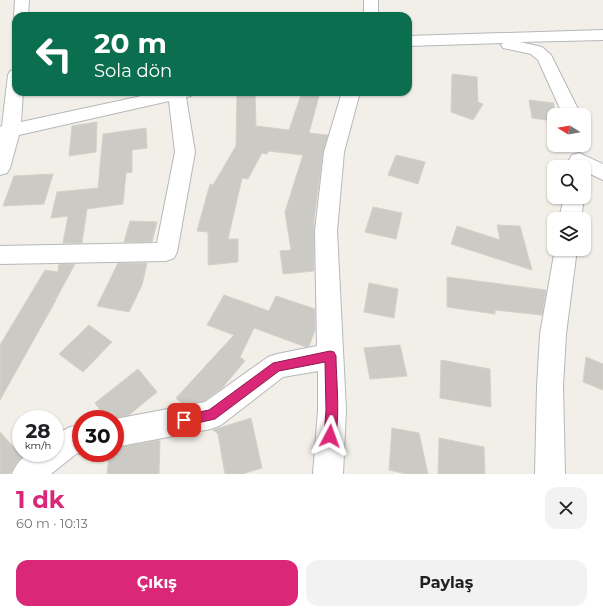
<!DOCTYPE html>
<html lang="tr">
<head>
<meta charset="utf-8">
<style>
	:root { --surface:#fff; --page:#f2f2f2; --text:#202124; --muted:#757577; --accent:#db2777 }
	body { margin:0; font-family:Montserrat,sans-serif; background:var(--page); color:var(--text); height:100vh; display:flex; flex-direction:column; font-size:15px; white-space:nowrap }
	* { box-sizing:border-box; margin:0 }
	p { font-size:13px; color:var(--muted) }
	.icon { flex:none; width:22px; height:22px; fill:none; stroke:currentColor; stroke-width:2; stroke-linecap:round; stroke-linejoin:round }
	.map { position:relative; height:474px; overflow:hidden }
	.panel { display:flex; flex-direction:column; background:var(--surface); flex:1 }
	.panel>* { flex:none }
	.guide { position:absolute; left:12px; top:12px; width:400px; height:84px; border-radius:12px; box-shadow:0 1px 3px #0004; background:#0b6e4f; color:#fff; overflow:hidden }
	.needle { width:26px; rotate:281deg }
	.tools { position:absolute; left:547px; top:108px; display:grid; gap:8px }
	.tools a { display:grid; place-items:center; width:44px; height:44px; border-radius:8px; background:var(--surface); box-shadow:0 1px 3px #0004; font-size:20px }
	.speed { position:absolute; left:12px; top:410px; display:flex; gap:8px; font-size:20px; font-weight:700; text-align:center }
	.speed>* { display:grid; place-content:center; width:52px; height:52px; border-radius:50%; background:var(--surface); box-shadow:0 1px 3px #0004; line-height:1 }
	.speed small { font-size:10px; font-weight:400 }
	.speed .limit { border:6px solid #d22; background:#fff; color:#111 }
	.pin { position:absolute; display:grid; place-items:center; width:34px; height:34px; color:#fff; margin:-17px; border-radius:8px; box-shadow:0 2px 6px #0006 }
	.me { position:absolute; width:44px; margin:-22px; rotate:4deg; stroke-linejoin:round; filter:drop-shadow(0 0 3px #0008) }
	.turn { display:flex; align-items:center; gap:14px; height:84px; padding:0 16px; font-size:18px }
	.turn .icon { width:52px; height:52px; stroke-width:2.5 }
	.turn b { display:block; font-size:28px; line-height:34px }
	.round { display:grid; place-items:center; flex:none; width:42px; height:42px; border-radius:12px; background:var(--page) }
	.head { display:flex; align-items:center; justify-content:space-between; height:68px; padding:0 16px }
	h1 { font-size:24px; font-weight:700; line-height:30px; color:var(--accent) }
	.primary-button { display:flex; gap:8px; margin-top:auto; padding:8px 16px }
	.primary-button a { flex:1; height:46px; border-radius:12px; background:var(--accent); color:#fff; font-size:16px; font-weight:700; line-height:46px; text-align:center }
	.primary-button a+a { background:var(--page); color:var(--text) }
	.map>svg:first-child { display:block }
	.building { fill:#cccac5; stroke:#d6d1c6 }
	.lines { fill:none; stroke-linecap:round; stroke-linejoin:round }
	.minor-casing { stroke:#b5b8bc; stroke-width:2 }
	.minor { fill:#fff; fill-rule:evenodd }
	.route { fill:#db2777; stroke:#8e194d }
</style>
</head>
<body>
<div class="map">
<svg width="603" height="474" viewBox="0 0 603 474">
	<rect width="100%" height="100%" fill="#f1efe8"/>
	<g class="building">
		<path d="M 452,74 L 477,77 L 478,102 L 483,104 L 473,120 L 451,112 Z"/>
		<path d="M 237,92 L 255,92 L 256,126 L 289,130 L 302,92 L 320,92 L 309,133 L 328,135 L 323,152 L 314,220 L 314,271 L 283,274 L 280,251 L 291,250 L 285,212 L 303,155 L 268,151 L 267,154 L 262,153 L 248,179 L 242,178 L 228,239 L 238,239 L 238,262 L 208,265 L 208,232 L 197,231 L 210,184 L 213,185 L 236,146 Z"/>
		<path d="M 529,100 L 554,103 L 554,121 L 532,118 Z"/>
		<path d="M 97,122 L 96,152 L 69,156 L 72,126 Z"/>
		<path d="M 146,128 L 147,148 L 132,150 L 132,172 L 126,173 L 123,204 L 87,209 L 82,243 L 63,243 L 68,216 L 51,218 L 57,192 L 98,188 L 103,134 Z"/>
		<path d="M 396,155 L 425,162 L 418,184 L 388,175 Z"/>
		<path d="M 53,174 L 44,204 L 3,206 L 14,176 Z"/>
		<path d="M 373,207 L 402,213 L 396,239 L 365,232 Z"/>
		<path d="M 130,221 L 157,222 L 152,242 L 124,242 Z"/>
		<path d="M 497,225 L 520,226 L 532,270 L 451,244 L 457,226 L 500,240 Z"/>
		<path d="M 118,263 L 147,263 L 142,285 L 129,312 L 97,306 Z"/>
		<path d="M 59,264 L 75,264 L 56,299 L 53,298 L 56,300 L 0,400 L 0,345 L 45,270 L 58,272 Z"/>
		<path d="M 447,277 L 546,290 L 542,315 L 495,310 L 495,314 L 447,307 Z"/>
		<path d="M 369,283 L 398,289 L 394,318 L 364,312 Z"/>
		<path d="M 224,295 L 269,311 L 276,296 L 315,309 L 315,330 L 309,346 L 306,347 L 254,328 L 240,357 L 245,361 L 222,388 L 204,401 L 183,405 L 176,398 L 234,335 L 207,325 Z"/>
		<path d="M 89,325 L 112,342 L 83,372 L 59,354 Z"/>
		<path d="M 400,345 L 407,376 L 370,379 L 364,348 Z"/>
		<path d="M 586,357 L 603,364 L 603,390 L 583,382 Z"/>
		<path d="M 441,360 L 490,369 L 491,407 L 440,398 Z"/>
		<path d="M 138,369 L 157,392 L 129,415 L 114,419 L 107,419 L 95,403 Z"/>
		<path d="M 251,418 L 262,468 L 242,474 L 225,474 L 218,434 L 213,430 Z"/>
		<path d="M 392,428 L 419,433 L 428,474 L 407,474 L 389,470 Z"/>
		<path d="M 0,432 L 19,453 L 30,453 L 19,460 L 10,474 L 0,474 Z"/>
		<path d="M 439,438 L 484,447 L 485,474 L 438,474 Z"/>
		<path d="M 160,440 L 159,474 L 107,474 L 109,453 L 115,453 L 115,448 Z"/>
	</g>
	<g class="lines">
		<g class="minor-casing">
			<g id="minor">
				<path d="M 15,0 L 29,0 L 28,16 L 16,16 L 16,19 L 14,16 Z"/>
				<rect x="364" y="0" width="14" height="16"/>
				<path d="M 603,30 L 603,40 L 520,42 L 542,47 L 551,55 L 581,115 L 563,115 L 538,60 L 531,54 L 503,48 L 501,45 L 503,43 L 408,46 L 408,36 Z"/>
				<path d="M 16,70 L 16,92 L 23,92 L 21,122 L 160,92 L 194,92 L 191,96 L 186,97 L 195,152 L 177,252 L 174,258 L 166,261 L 0,264 L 0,246 L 157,243 L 175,152 L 169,101 L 19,135 L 10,168 L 7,173 L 0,175 L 0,127 L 2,126 L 8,75 L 10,71 Z"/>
				<path d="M 342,92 L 360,92 L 344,152 L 337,231 L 346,410 L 343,474 L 313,474 L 318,410 L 318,371 L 283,377 L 221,425 L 211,429 L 115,447 L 115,419 L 205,402 L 268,357 L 277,354 L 317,346 L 315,231 L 324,152 Z"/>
				<path d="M 579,153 L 603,164 L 603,180 L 584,171 L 584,167 C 576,167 573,167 569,160 L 572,155 Z"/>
				<path d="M 584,196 L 584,197 L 581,219 L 559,219 L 564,197 Z"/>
				<path d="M 555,249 L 577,249 L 566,334 L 563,386 L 565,474 L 535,474 L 537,386 L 540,334 Z"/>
				<path d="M 81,425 L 82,453 L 76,454 L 51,474 L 12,474 C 22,451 33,453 55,453 L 55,435 L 70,427 Z"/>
			</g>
		</g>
		<use href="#minor" class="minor"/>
	</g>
	<path class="route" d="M 330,351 L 334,352 L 336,356 C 336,376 341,423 334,440 L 330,442 L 326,440 L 324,436 L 326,410 L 325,362 L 279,371 L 215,419 L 184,426 L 180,424 L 178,420 L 180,416 L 209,410 L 273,363 Z"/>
</svg>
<div class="tools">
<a><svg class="needle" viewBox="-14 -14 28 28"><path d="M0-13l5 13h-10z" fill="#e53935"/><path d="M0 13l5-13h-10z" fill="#757577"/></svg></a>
<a><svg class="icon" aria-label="search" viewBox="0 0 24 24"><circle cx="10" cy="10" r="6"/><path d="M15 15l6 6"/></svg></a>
<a><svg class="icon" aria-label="layers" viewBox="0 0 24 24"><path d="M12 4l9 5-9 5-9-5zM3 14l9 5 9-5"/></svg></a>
</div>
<div class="speed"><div>28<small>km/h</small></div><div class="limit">30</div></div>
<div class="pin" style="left:184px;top:420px;background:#d93025"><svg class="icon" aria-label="arrive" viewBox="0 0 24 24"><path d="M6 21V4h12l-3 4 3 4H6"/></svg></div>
<svg class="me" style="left:330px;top:436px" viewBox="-20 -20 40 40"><path d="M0-17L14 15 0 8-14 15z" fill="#db2777" stroke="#fff" stroke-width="4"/></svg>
<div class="guide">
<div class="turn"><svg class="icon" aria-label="left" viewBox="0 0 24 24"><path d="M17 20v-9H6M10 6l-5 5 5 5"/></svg><div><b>20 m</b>Sola dön</div></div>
</div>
</div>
<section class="panel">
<div class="head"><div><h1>1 dk</h1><p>60 m · 10:13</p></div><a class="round"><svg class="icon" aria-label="close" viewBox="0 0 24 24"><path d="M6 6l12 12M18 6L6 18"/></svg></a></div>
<div class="primary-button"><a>Çıkış</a><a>Paylaş</a></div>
</section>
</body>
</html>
